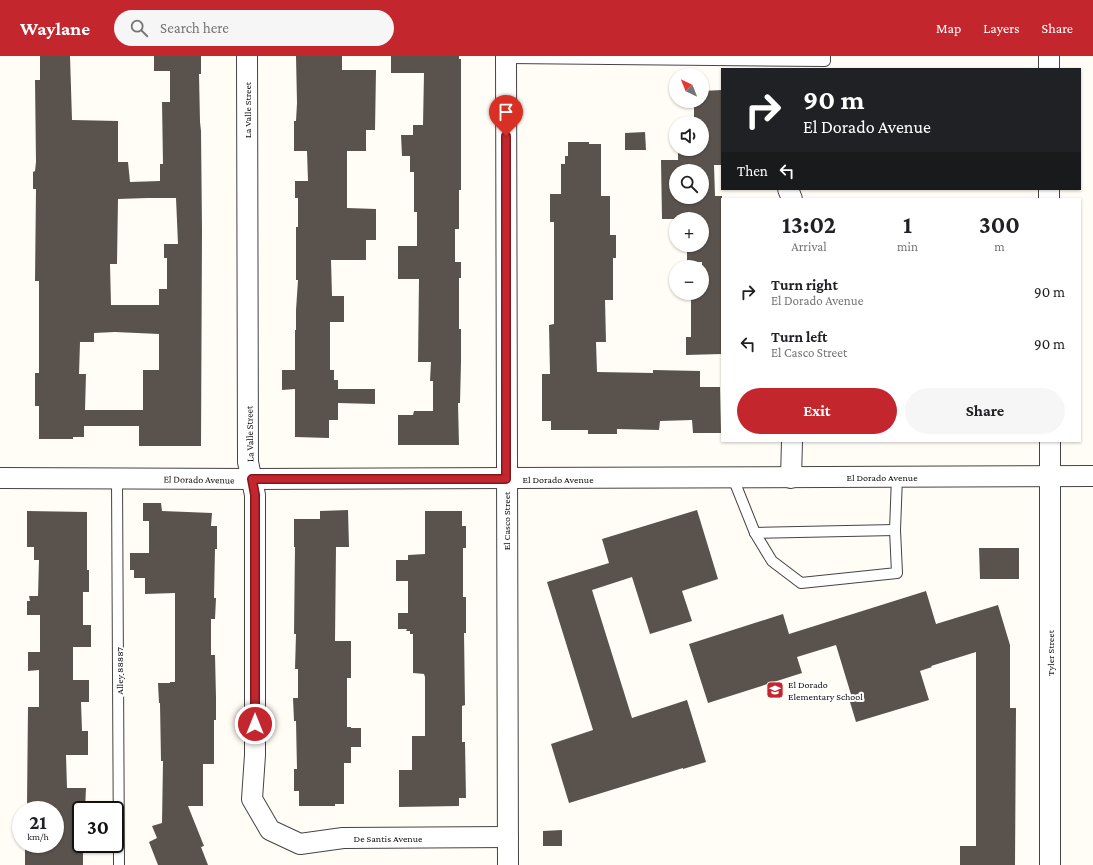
<!DOCTYPE html>
<html lang="en">
<head>
<meta charset="utf-8">
<style>
	:root { --surface:#fff; --page:#f6f6f6; --text:#202124; --muted:#757577; --accent:#c4262e }
	body { margin:0; font-family:"Crimson Pro",serif; background:var(--page); color:var(--text); height:100vh; display:flex; flex-direction:column; font-size:15px; white-space:nowrap }
	* { box-sizing:border-box; margin:0 }
	p { font-size:13px; color:var(--muted) }
	.icon { flex:none; width:22px; height:22px; fill:none; stroke:currentColor; stroke-width:2; stroke-linecap:round; stroke-linejoin:round }
	.map { position:relative; flex:1; overflow:hidden }
	.side { position:absolute; left:721px; top:142px; width:360px; height:244px; display:flex; flex-direction:column; background:var(--surface); border-radius:0px; box-shadow:0 1px 3px #0004 }
	.side>* { flex:none }
	.banner { position:absolute; left:721px; top:12px; width:360px; height:122px; border-radius:0px; box-shadow:0 1px 3px #0004; background:#202124; color:#fff; overflow:hidden }
	.needle { width:26px; rotate:317deg }
	.tools { position:absolute; left:669px; top:12px; display:grid; gap:8px }
	.tools a { display:grid; place-items:center; width:40px; height:40px; border-radius:50%; background:var(--surface); box-shadow:0 1px 3px #0004; font-size:20px }
	.speed { position:absolute; left:12px; top:745px; display:flex; gap:8px; font-size:20px; font-weight:700; text-align:center }
	.speed>* { display:grid; place-content:center; width:52px; height:52px; border-radius:50%; background:var(--surface); box-shadow:0 1px 3px #0004; line-height:1 }
	.speed small { font-size:10px; font-weight:400 }
	.speed .limit { border:2px solid #111; border-radius:6px; background:#fff; color:#111 }
	.pin { position:absolute; display:grid; place-items:center; width:34px; height:34px; color:#fff; margin:-41px -17px; border-radius:50% 50% 50% 0; rotate:-45deg; box-shadow:0 0 4px #0007 }
	.pin .icon { rotate:45deg }
	.me { position:absolute; width:44px; margin:-22px; rotate:0deg; stroke-linejoin:round; filter:drop-shadow(0 0 3px #0008) }
	.turn { display:flex; align-items:center; gap:14px; height:84px; padding:0 16px; font-size:18px }
	.turn .icon { width:52px; height:52px; stroke-width:2.5 }
	.turn b { display:block; font-size:28px; line-height:34px }
	.then { display:flex; align-items:center; height:38px; padding:0 16px; background:#0003; gap:8px; font-size:15px }
	.eta { display:flex; justify-content:space-evenly; align-items:center; height:68px; text-align:center }
	.eta b { font-size:24px; font-weight:700; line-height:28px }
	.cta { display:flex; gap:8px; margin-top:auto; padding:8px 16px }
	.cta a { flex:1; height:46px; border-radius:24px; background:var(--accent); color:#fff; font-size:16px; font-weight:700; line-height:46px; text-align:center }
	.cta a+a { background:var(--page); color:var(--text) }
	ul { padding:0; list-style:none }
	li { display:flex; align-items:center; gap:12px; height:52px; padding:0 16px }
	li div { flex:1 }
	li b { display:block; font-size:15px }
	li em { font-style:normal }
	header { display:flex; align-items:center; gap:24px; box-sizing:border-box; height:56px; padding:0 20px; background:var(--accent); color:#fff }
	header strong { font-size:19px }
	nav { display:flex; gap:22px; margin-inline-start:auto; font-size:14px }
	.search { width:280px; height:36px; background:var(--page); display:flex; align-items:center; gap:10px; box-sizing:border-box; padding:0 14px; border-radius:22px; color:var(--muted); font-size:15px }
	.map>svg:first-child { display:block }
	.building { fill:#5a524d; fill-rule:evenodd }
	.lines { fill:none; stroke-linecap:round; stroke-linejoin:round }
	.service-casing { stroke:#444; stroke-width:12 }
	.minor-casing { stroke:#444; stroke-width:22 }
	.service { stroke:#fff; stroke-width:10 }
	.minor { stroke:#fff; stroke-width:20 }
	.route-casing { stroke:#7f191e; stroke-width:10 }
	.route { stroke:#c4262e; stroke-width:7 }
	.labels { text-anchor:middle; stroke-width:4; stroke-linejoin:round; paint-order:stroke }
	.street-label { font-size:10px; fill:#111; stroke:#fff }
	.poi-label { font-size:10px; fill:#111; stroke:#fff; text-anchor:start }
</style>
</head>
<body>
<header>
<strong>Waylane</strong>
<div class="search"><svg class="icon" aria-label="search" viewBox="0 0 24 24"><circle cx="10" cy="10" r="6"/><path d="M15 15l6 6"/></svg>Search here</div>
<nav><a>Map</a><a>Layers</a><a>Share</a></nav>
</header>
<div class="map">
<svg width="1093" height="809" viewBox="0 0 1093 809">
	<rect width="100%" height="100%" fill="#fffdf5"/>
	<g class="building">
		<path d="M 40,0 L 70,0 L 72,64 L 118,65 L 118,106 L 128,106 L 130,126 L 160,125 L 160,108 L 163,108 L 162,46 L 170,46 L 170,15 L 154,15 L 154,0 L 201,0 L 201,18 L 199,18 L 200,66 L 201,75 L 202,174 L 201,390 L 139,390 L 139,370 L 84,370 L 84,381 L 73,381 L 73,383 L 39,383 L 39,350 L 35,350 L 35,317 L 39,317 L 39,225 L 35,225 L 36,133 L 33,133 L 33,116 L 35,115 L 36,106 L 35,24 L 40,24 ZM 148,142 L 176,142 L 178,188 L 164,188 L 164,202 L 167,202 L 167,233 L 159,233 L 159,249 L 111,249 L 110,208 L 117,208 L 118,143 ZM 115,276 L 159,278 L 159,314 L 143,314 L 143,354 L 85,354 L 86,318 L 79,318 L 80,286 L 94,286 L 94,277 Z"/>
		<path d="M 296,0 L 342,0 L 342,14 L 376,14 L 375,74 L 366,74 L 366,95 L 347,95 L 347,152 L 376,153 L 376,184 L 366,184 L 366,204 L 331,204 L 332,240 L 344,240 L 344,266 L 330,266 L 330,314 L 334,314 L 334,324 L 338,324 L 338,333 L 375,333 L 375,348 L 338,347 L 338,364 L 329,364 L 329,382 L 295,381 L 295,333 L 282,334 L 282,314 L 295,314 L 295,274 L 296,274 L 296,254 L 298,224 L 296,224 L 296,171 L 298,171 L 298,142 L 295,142 L 295,125 L 308,125 L 307,95 L 294,95 L 294,65 L 296,65 L 297,47 Z"/>
		<path d="M 391,0 L 459,0 L 459,3 L 461,3 L 461,134 L 459,134 L 459,173 L 455,173 L 455,206 L 461,206 L 461,222 L 459,222 L 459,273 L 461,273 L 461,306 L 460,347 L 458,347 L 459,389 L 398,389 L 398,359 L 413,359 L 414,355 L 433,355 L 433,325 L 430,325 L 431,306 L 418,306 L 419,223 L 398,223 L 398,190 L 417,190 L 417,156 L 414,156 L 414,116 L 410,116 L 410,100 L 402,100 L 401,79 L 413,79 L 413,69 L 423,69 L 424,17 L 391,17 Z"/>
		<path d="M 722,34 L 722,109 L 714,109 L 715,140 L 722,140 L 722,298 L 686,299 L 686,281 L 691,281 L 691,237 L 702,237 L 702,206 L 687,206 L 687,189 L 702,189 L 702,163 L 676,163 L 675,165 L 675,163 L 662,163 L 661,104 L 678,104 L 678,93 L 702,93 L 702,67 L 694,67 L 694,45 L 702,45 L 702,35 ZM 676,115 L 702,115 L 702,141 L 676,141 Z"/>
		<path d="M 645,76 L 646,94 L 625,94 L 625,77 Z"/>
		<path d="M 568,86 L 589,86 L 589,88 L 601,88 L 601,140 L 610,140 L 610,179 L 616,179 L 616,202 L 613,202 L 613,244 L 605,244 L 606,286 L 596,286 L 597,316 L 653,317 L 653,314 L 700,315 L 700,331 L 720,331 L 721,377 L 693,377 L 692,364 L 660,365 L 659,374 L 617,373 L 617,378 L 588,378 L 588,374 L 551,374 L 551,365 L 542,365 L 542,318 L 550,318 L 549,269 L 554,268 L 554,166 L 550,166 L 550,138 L 561,138 L 561,108 L 565,108 L 565,100 L 568,100 Z"/>
		<path d="M 143,447 L 161,447 L 162,455 L 212,457 L 211,470 L 217,470 L 217,493 L 215,493 L 214,542 L 216,542 L 215,563 L 211,563 L 211,599 L 215,599 L 216,642 L 216,664 L 214,664 L 214,708 L 203,708 L 203,750 L 188,750 L 204,790 L 201,791 L 208,809 L 158,809 L 149,786 L 157,782 L 152,770 L 162,767 L 163,705 L 161,705 L 160,647 L 159,647 L 158,627 L 170,627 L 170,626 L 175,626 L 175,537 L 145,538 L 145,522 L 134,522 L 134,514 L 130,514 L 130,497 L 149,497 L 149,465 L 143,465 Z"/>
		<path d="M 348,454 L 349,491 L 336,491 L 335,585 L 351,585 L 351,622 L 347,622 L 347,671 L 351,671 L 351,672 L 361,672 L 361,691 L 351,691 L 351,707 L 344,707 L 344,748 L 335,748 L 335,750 L 299,750 L 299,735 L 294,735 L 294,713 L 297,713 L 296,665 L 294,665 L 293,642 L 298,642 L 298,613 L 295,613 L 296,578 L 294,578 L 295,491 L 294,491 L 294,463 L 320,463 L 320,455 Z"/>
		<path d="M 697,454 L 718,523 L 682,535 L 692,565 L 650,578 L 632,521 L 592,534 L 632,662 L 687,644 L 706,706 L 683,713 L 683,712 L 569,747 L 551,688 L 593,674 L 547,526 L 609,507 L 602,483 Z"/>
		<path d="M 27,455 L 87,456 L 87,514 L 89,514 L 89,536 L 83,536 L 83,569 L 91,569 L 91,591 L 73,591 L 73,624 L 89,624 L 89,646 L 81,646 L 82,675 L 88,675 L 88,699 L 66,699 L 67,732 L 86,732 L 85,754 L 81,754 L 81,791 L 83,791 L 83,809 L 25,809 L 25,789 L 55,789 L 55,754 L 30,754 L 30,749 L 27,749 L 28,651 L 39,651 L 39,614 L 28,615 L 28,596 L 40,596 L 40,559 L 27,559 L 27,545 L 30,545 L 29,540 L 38,540 L 39,504 L 34,504 L 34,491 L 27,491 Z"/>
		<path d="M 425,455 L 462,455 L 462,470 L 466,470 L 466,492 L 463,492 L 463,541 L 466,541 L 466,577 L 464,577 L 465,649 L 462,650 L 462,686 L 465,686 L 466,742 L 459,742 L 459,750 L 399,751 L 399,714 L 412,714 L 412,680 L 425,680 L 425,621 L 424,618 L 413,617 L 413,578 L 410,578 L 410,575 L 406,575 L 407,573 L 398,573 L 398,557 L 408,557 L 408,525 L 396,525 L 396,504 L 408,504 L 408,499 L 425,498 Z"/>
		<path d="M 979,492 L 1019,492 L 1019,523 L 980,523 Z"/>
		<path d="M 926,535 L 936,568 L 998,549 L 1010,589 L 1010,652 L 1016,652 L 1015,809 L 960,809 L 960,790 L 976,790 L 976,596 L 931,610 L 932,611 L 920,615 L 929,644 L 856,666 L 850,646 L 853,645 L 836,589 L 797,601 L 802,617 L 708,647 L 689,588 L 783,558 L 789,578 Z"/>
		<path d="M 562,774 L 562,790 L 543,790 L 543,775 Z"/>
	</g>
	<g class="lines">
		<g class="service-casing">
			<g id="service">
				<path d="M 506,2 L 825,5 L 825,0"/>
				<path d="M 117,422 L 119,809"/>
				<path d="M 733,422 L 755,477 L 772,505 L 801,527 L 897,517 L 895,474 L 897,421"/>
				<path d="M 755,477 L 895,474"/>
			</g>
		</g>
		<g class="minor-casing">
			<g id="minor">
				<path d="M 247,0 L 248,406 L 255,439 L 255,699 L 252,743 L 270,774 L 300,788 L 343,782 L 508,781"/>
				<path d="M 506,0 L 508,809"/>
				<path d="M 1049,0 L 1049,13"/>
				<path d="M 788,133 L 792,143"/>
				<path d="M 1049,133 L 1049,143"/>
				<path d="M 1050,385 L 1050,809"/>
				<path d="M 0,422 L 252,423 L 1093,420"/>
				<path d="M 791,422 L 792,385"/>
			</g>
		</g>
		<use href="#service" class="service"/>
		<use href="#minor" class="minor"/>
	</g>
	<g class="lines">
		<g class="route-casing">
			<path id="route" d="M 255,668 L 255,439 L 252,423 L 506,423 L 506,80"/>
		</g>
		<use href="#route" class="route"/>
	</g>
	<defs>
		<g id="school-square" transform="scale(0.9)"><rect x="-9" y="-9" width="18" height="18" rx="4" fill="#c4262e" stroke="#fff"/><path d="M0-5L7-2L0 1L-7-2ZM-4 1L0 2.5L4 1V4Q0 6-4 4Z" fill="#fff"/></g>
	</defs>
	<g fill-rule="evenodd">
		<use href="#school-square" x="775" y="634"/>
	</g>
	<g class="labels">
		<g class="street-label">
			<text transform="translate(247 54) rotate(-90)" y="4">La Valle Street</text>
			<text transform="translate(249 378) rotate(-91)" y="4">La Valle Street</text>
			<text x="882" y="425">El Dorado Avenue</text>
			<text transform="translate(199 423) rotate(1)" y="4">El Dorado Avenue</text>
			<text x="558" y="427">El Dorado Avenue</text>
			<text transform="translate(506 465) rotate(-90)" y="4">El Casco Street</text>
			<text transform="translate(1050 597) rotate(-90)" y="4">Tyler Street</text>
			<text transform="translate(119 615) rotate(-90)" y="4">Alley 88887</text>
			<text x="388" y="786">De Santis Avenue</text>
		</g>
		<g class="poi-label">
			<text x="788" y="632">El Dorado<tspan x="788" dy="12">Elementary School</tspan></text>
		</g>
	</g>
</svg>
<div class="tools">
<a><svg class="needle" viewBox="-14 -14 28 28"><path d="M0-13l5 13h-10z" fill="#e53935"/><path d="M0 13l5-13h-10z" fill="#757577"/></svg></a>
<a><svg class="icon" aria-label="sound" viewBox="0 0 24 24"><path d="M4 9h4l5-4v14l-5-4H4zM17 9q2 3 0 6"/></svg></a>
<a><svg class="icon" aria-label="search" viewBox="0 0 24 24"><circle cx="10" cy="10" r="6"/><path d="M15 15l6 6"/></svg></a>
<a>+</a>
<a>−</a>
</div>
<div class="speed"><div>21<small>km/h</small></div><div class="limit">30</div></div>
<div class="pin" style="left:506px;top:80px;background:#d93025"><svg class="icon" aria-label="arrive" viewBox="0 0 24 24"><path d="M6 21V4h12l-3 4 3 4H6"/></svg></div>
<svg class="me" style="left:255px;top:668px" viewBox="-20 -20 40 40"><circle r="17" fill="#c4262e" stroke="#fff" stroke-width="3"/><path d="M0-11L8 9 0 5-8 9z" fill="#fff"/></svg>
<div class="banner">
<div class="turn"><svg class="icon" aria-label="right" viewBox="0 0 24 24"><path d="M7 20v-9h11M14 6l5 5-5 5"/></svg><div><b>90 m</b>El Dorado Avenue</div></div>
<div class="then">Then<svg class="icon" aria-label="left" viewBox="0 0 24 24"><path d="M17 20v-9H6M10 6l-5 5 5 5"/></svg></div>
</div>
<section class="side">
<div class="eta">
<div><b>13:02</b><p>Arrival</p></div>
<div><b>1</b><p>min</p></div>
<div><b>300</b><p>m</p></div>
</div>
<ul>
<li><svg class="icon" aria-label="right" viewBox="0 0 24 24"><path d="M7 20v-9h11M14 6l5 5-5 5"/></svg><div><b>Turn right</b><p>El Dorado Avenue</p></div><em>90 m</em></li>
<li><svg class="icon" aria-label="left" viewBox="0 0 24 24"><path d="M17 20v-9H6M10 6l-5 5 5 5"/></svg><div><b>Turn left</b><p>El Casco Street</p></div><em>90 m</em></li>
</ul>
<div class="cta"><a>Exit</a><a>Share</a></div>
</section>
</div>
</body>
</html>
